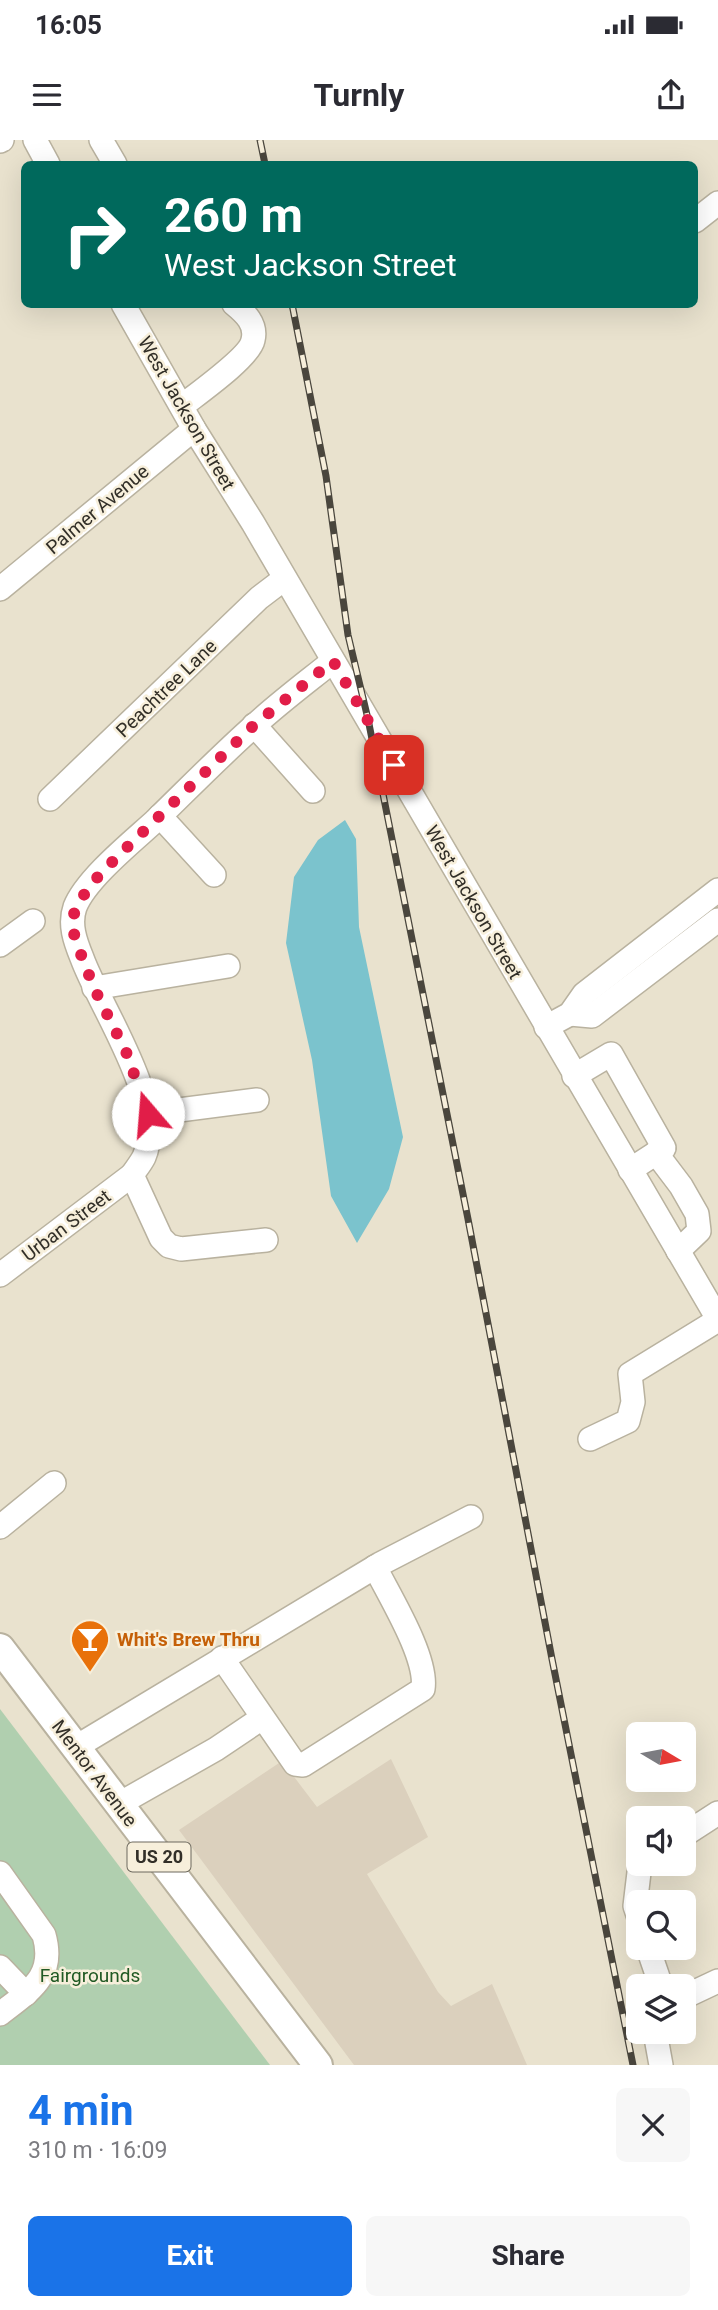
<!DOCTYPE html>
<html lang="en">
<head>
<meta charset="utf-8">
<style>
	:root { --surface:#fff; --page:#f7f7f7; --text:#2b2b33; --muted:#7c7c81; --accent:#1a73e8 }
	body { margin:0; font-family:Roboto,sans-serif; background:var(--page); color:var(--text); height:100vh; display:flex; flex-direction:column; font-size:26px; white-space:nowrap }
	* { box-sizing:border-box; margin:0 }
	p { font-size:23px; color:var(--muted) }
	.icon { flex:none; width:38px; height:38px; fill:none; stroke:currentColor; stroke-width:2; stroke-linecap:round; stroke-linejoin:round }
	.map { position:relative; height:1925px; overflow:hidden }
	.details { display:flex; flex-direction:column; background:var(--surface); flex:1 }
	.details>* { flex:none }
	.guide { position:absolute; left:21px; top:21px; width:677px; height:147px; border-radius:10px; box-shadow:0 7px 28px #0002; background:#00695c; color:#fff; overflow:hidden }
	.needle { width:46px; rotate:100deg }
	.buttons { position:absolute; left:626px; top:1582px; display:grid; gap:14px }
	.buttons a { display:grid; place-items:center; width:70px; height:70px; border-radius:10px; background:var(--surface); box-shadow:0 7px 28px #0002; font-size:35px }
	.pin { position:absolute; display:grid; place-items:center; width:60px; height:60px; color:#fff; margin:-30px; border-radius:14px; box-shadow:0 4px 10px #0006 }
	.me { position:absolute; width:77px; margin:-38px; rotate:342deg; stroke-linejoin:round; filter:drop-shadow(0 0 5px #0008) }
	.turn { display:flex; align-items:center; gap:24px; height:147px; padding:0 28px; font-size:32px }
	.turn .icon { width:91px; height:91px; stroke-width:2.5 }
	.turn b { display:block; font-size:49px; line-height:60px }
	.round { display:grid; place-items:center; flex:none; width:74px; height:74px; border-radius:10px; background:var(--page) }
	.summary { display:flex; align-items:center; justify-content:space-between; height:119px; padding:0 28px }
	h1 { font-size:42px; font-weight:700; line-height:52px; color:var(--accent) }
	.cta { display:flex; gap:14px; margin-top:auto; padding:14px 28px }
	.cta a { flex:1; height:80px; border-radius:10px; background:var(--accent); color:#fff; font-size:28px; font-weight:700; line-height:80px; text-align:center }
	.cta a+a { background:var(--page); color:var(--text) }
	.status { display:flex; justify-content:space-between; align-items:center; height:49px; padding:0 35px; background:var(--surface); direction:ltr }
	.status svg { height:19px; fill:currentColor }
	header { display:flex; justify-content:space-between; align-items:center; height:91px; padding:0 28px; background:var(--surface); font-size:32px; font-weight:700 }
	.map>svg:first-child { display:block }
	.commercial { fill:#dbd0bd }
	.green { fill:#b0cfaf }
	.water { fill:#7bc3cd }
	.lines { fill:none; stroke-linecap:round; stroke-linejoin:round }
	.minor-casing { stroke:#b9b29f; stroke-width:26 }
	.major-casing { stroke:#b9b29f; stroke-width:32 }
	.minor { stroke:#fff; stroke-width:23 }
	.major { stroke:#fff; stroke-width:28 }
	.rail-casing { stroke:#4a463d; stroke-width:7 }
	.rail { stroke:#f7efdb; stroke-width:4.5; stroke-dasharray:13; stroke-linecap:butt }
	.route { stroke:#e11d48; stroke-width:12; stroke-dasharray:0 21.6 }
	.labels { text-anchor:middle; stroke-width:5; stroke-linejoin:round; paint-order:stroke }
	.shield { fill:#f7efdb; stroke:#6d695e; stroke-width:2 }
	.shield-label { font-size:18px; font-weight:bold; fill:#322f28 }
	.street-label { font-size:19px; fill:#322f28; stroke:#f7efdb }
	.food-label { font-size:19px; font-weight:bold; fill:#c56008; stroke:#f7efdb; text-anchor:start }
	.park-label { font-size:19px; fill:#205923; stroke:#f7efdb }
</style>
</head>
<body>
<div class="status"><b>16:05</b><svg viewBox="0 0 49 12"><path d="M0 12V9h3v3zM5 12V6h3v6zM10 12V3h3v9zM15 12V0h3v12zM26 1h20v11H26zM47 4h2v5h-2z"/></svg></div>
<header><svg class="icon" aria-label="menu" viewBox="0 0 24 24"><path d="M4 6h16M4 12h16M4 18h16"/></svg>Turnly<svg class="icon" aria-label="share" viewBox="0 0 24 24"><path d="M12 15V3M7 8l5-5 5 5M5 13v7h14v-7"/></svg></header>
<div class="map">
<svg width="718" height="1925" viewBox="0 0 718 1925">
	<rect width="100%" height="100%" fill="#e9e2ce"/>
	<path class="commercial" d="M 391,1619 L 428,1697 L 367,1734 L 438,1852 L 451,1866 L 492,1844 L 527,1925 L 354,1925 L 179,1690 L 282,1621 L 317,1667 Z"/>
	<path class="green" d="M 0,1569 L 270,1925 L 0,1925 Z"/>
	<path class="water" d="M 345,680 L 356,699 L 359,787 L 403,997 L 389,1049 L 357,1103 L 331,1056 L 312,920 L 286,803 L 294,737 L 318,700 Z"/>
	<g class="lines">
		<g class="minor-casing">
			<g id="minor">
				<path d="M 35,0 L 48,24"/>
				<path d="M 101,0 L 115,24"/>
				<path d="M 0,1 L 2,0"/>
				<path d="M 695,81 L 718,63"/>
				<path d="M 123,164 L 194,289 L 253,383 L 718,1179"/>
				<path d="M 182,266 C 197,254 250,217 253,200 C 257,184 245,173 234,164"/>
				<path d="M 0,449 L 194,289"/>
				<path d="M 254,585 L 313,651"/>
				<path d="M 50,659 L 259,458 L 284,439"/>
				<path d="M 160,676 L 214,735"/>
				<path d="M 0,805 L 33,781"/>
				<path d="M 94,848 L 228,826"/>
				<path d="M 570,874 L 592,876 L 718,780"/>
				<path d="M 546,887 L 570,874 L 584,854 L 718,750"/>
				<path d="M 574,936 L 611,914 L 664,1008 L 630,1030"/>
				<path d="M 148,974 L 257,960"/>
				<path d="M 656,1013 L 681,1046 L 697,1074 L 699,1091 L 678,1111"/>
				<path d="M 266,1100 L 181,1109 L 169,1106 L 161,1098 L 132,1035 C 136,1029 141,1023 144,1017 C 167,963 101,870 82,818 C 75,801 69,784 75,767 C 86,739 132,702 155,681 C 188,649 220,616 255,585 C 280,562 307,542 333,521"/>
				<path d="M 0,1135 L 132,1035"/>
				<path d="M 590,1299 L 628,1281 L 633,1262 L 630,1234 L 718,1180"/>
				<path d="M 0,1387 L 54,1343"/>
				<path d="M 222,1518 L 295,1624 L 303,1625 L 423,1549 C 428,1518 390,1457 375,1427"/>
				<path d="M 76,1607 L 380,1424 L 471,1377"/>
				<path d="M 119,1664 L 216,1609 L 262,1578"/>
				<path d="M 684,1695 L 718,1673"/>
				<path d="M 0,1733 L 44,1795 C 56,1837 29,1851 0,1874"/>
				<path d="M 639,1778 L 635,1766 L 640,1724"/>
				<path d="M 648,1808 L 661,1846"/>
				<path d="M 0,1827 L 26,1854"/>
				<path d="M 684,1857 L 718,1841"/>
				<path d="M 655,1892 L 661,1925"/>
			</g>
		</g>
		<g class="major-casing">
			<path id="major" d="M 0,1508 L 318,1925"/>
		</g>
		<use href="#minor" class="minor"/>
		<use href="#major" class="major"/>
		<g class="rail-casing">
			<g id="rail">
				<path d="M 260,0 L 265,24"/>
				<path d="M 292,164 L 326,336 L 348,495 L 368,579 L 468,1079 L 552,1519 L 633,1925"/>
			</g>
		</g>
		<use href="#rail" class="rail"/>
	</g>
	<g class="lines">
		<path class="route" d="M 148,974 L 127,914 L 94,848 L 75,799 L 72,782 L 76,766 L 93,742 L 118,716 L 254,585 L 333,521 L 394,625"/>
	</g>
	<defs>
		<g id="bar-pin" transform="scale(2.0125)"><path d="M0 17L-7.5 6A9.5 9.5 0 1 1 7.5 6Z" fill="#e8710a" stroke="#f7efdb"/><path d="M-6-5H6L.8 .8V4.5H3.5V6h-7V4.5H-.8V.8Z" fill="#fff"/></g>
	</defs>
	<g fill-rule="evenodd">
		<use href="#bar-pin" x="90" y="1499"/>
	</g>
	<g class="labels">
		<rect class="shield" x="127.5" y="1702.5" width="63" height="29" rx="5"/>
		<g class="shield-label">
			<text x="159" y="1723">US 20</text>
		</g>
		<g class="street-label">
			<text transform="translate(187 273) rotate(60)" y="7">West Jackson Street</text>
			<text transform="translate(97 369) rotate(-40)" y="7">Palmer Avenue</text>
			<text transform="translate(166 548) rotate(-44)" y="7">Peachtree Lane</text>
			<text transform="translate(474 762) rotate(60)" y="7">West Jackson Street</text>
			<text transform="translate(66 1085) rotate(-37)" y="7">Urban Street</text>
			<text transform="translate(95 1633) rotate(53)" y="7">Mentor Avenue</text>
		</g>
		<g class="food-label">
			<text x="117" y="1506">Whit's Brew Thru</text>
		</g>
		<g class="park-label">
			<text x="90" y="1842">Fairgrounds</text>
		</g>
	</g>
</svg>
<div class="buttons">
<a><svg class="needle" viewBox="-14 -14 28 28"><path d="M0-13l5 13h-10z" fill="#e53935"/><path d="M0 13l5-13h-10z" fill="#7c7c81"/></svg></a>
<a><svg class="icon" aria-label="sound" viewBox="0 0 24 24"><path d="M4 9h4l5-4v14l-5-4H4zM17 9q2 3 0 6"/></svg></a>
<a><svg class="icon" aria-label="search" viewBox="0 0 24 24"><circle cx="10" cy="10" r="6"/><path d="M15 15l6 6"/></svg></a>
<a><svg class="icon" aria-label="layers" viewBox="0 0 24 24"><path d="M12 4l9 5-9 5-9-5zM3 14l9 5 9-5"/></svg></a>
</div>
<div class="pin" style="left:394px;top:625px;background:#d93025"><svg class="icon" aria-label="arrive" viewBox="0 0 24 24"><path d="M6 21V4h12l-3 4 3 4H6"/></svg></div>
<svg class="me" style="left:148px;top:974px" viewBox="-20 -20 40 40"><circle r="19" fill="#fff"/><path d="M0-13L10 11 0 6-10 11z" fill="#e11d48"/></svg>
<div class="guide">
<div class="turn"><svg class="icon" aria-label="right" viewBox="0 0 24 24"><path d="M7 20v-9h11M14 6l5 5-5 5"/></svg><div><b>260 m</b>West Jackson Street</div></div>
</div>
</div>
<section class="details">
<div class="summary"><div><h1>4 min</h1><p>310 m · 16:09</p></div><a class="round"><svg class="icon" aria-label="close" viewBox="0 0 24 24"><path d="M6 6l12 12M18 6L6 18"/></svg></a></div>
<div class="cta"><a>Exit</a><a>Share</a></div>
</section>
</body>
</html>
